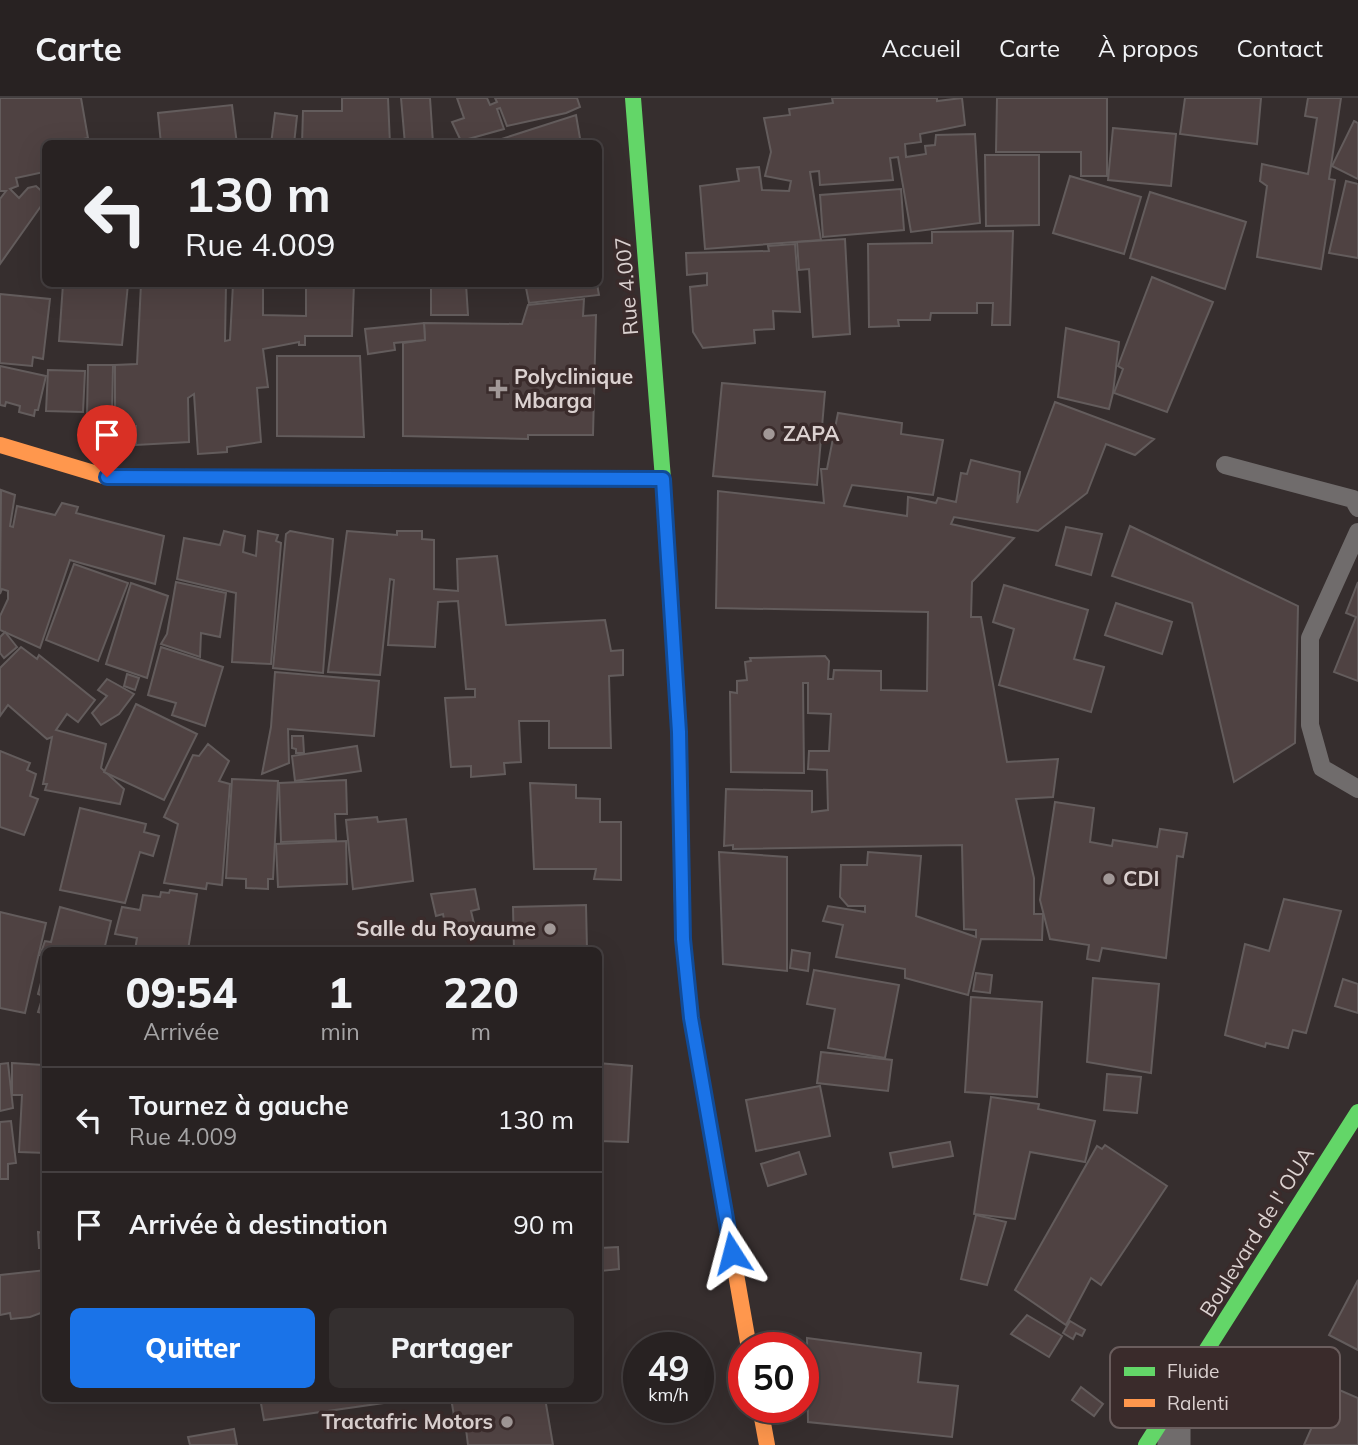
<!DOCTYPE html>
<html lang="fr">
<head>
<meta charset="utf-8">
<style>
	:root { --surface:#282222; --page:#342f2f; --text:#f1f3f6; --muted:#a5a4a5; --line:#443f40; --accent:#1a73e8 }
	body { margin:0; font-family:Mulish,sans-serif; background:var(--page); color:var(--text); height:100vh; display:flex; flex-direction:column; font-size:26px; white-space:nowrap }
	* { box-sizing:border-box; margin:0 }
	p { font-size:23px; color:var(--muted) }
	.icon { flex:none; width:38px; height:38px; fill:none; stroke:currentColor; stroke-width:2; stroke-linecap:round; stroke-linejoin:round }
	.map { position:relative; flex:1; overflow:hidden }
	.side { position:absolute; left:42px; top:849px; width:560px; height:455px; display:flex; flex-direction:column; background:var(--surface); border-radius:10px; box-shadow:0 7px 28px #0002,0 0 0 2px var(--line) }
	.side>* { flex:none }
	.top-card { position:absolute; left:42px; top:42px; width:560px; height:147px; border-radius:10px; box-shadow:0 7px 28px #0002,0 0 0 2px var(--line); background:#282222; color:var(--text); overflow:hidden }
	.speed { position:absolute; left:623px; top:1234px; display:flex; gap:14px; font-size:35px; font-weight:700; text-align:center }
	.speed>* { display:grid; place-content:center; width:91px; height:91px; border-radius:50%; background:var(--surface); box-shadow:0 7px 28px #0002,0 0 0 2px var(--line); line-height:1 }
	.speed small { font-size:18px; font-weight:400 }
	.speed .limit { border:10px solid #d22; background:#fff; color:#111 }
	.pin { position:absolute; display:grid; place-items:center; width:60px; height:60px; color:#fff; margin:-72px -30px; border-radius:50% 50% 50% 0; rotate:-45deg; box-shadow:0 0 7px #0007 }
	.pin .icon { rotate:45deg }
	.me { position:absolute; width:77px; margin:-38px; rotate:351deg; stroke-linejoin:round; filter:drop-shadow(0 0 5px #0008) }
	.turn { display:flex; align-items:center; gap:24px; height:147px; padding:0 28px; font-size:32px }
	.turn .icon { width:91px; height:91px; stroke-width:2.5 }
	.turn b { display:block; font-size:49px; line-height:60px }
	.eta { display:flex; justify-content:space-evenly; align-items:center; height:119px; text-align:center }
	.eta b { font-size:42px; font-weight:800; line-height:49px }
	.button { display:flex; gap:14px; margin-top:auto; padding:14px 28px }
	.button a { flex:1; height:80px; border-radius:10px; background:var(--accent); color:#fff; font-size:28px; font-weight:800; line-height:80px; text-align:center }
	.button a+a { background:var(--page); color:var(--text) }
	ul { padding:0; list-style:none }
	li { display:flex; align-items:center; gap:21px; height:105px; padding:0 28px; border-top:2px solid var(--line) }
	li div { flex:1 }
	li b { display:block; font-size:26px }
	li em { font-style:normal }
	header { display:flex; align-items:center; gap:42px; box-sizing:border-box; height:98px; padding:0 35px; background:var(--surface); border-bottom:2px solid var(--line) }
	header strong { font-size:33px }
	nav { display:flex; gap:38px; margin-inline-start:auto; font-size:24px }
	.map>svg:first-child { display:block }
	.building { fill:#4f4242; stroke:#635c5c; stroke-width:2 }
	.lines { fill:none; stroke-linecap:round; stroke-linejoin:round }
	.lane { stroke:#706c6c; stroke-width:18 }
	.street { stroke:#706c6c; stroke-width:33 }
	.fast { stroke:#63d668; stroke-width:16 }
	.slow { stroke:#ff974d; stroke-width:16 }
	.route-casing { stroke:#114b97; stroke-width:18 }
	.route { stroke:#1a73e8; stroke-width:12 }
	.poi-dot { fill:#a19897; stroke:#3a2b2b; stroke-width:2.5 }
	.labels { text-anchor:middle; stroke-width:7; stroke-linejoin:round; paint-order:stroke }
	.street-label { font-size:21px; fill:#dbd1d0; stroke:#3a2b2b }
	.poi-label { font-size:21px; font-weight:bold; fill:#dbd1d0; stroke:#3a2b2b; text-anchor:start }
	.key { fill:#3a2b2b; stroke:#6a5d5d; stroke-width:2 }
	.key-label { font-size:19px; fill:#dbd1d0 }
</style>
</head>
<body>
<header>
<strong>Carte</strong>
<nav><a>Accueil</a><a>Carte</a><a>À propos</a><a>Contact</a></nav>
</header>
<div class="map">
<svg width="1358" height="1347" viewBox="0 0 1358 1347">
	<rect width="100%" height="100%" fill="#362e2e"/>
	<g class="building">
		<path d="M 0,0 L 81,0 L 88,40 L 74,43 L 74,46 L 46,46 L 44,74 L 16,80 L 18,88 L 10,91 L 19,100 L 28,90 L 36,88 L 46,97 L 46,101 L 0,166 L 0,101 L 6,93 L 0,93 Z"/>
		<path d="M 342,0 L 388,0 L 390,46 L 302,46 L 303,13 L 342,13 Z"/>
		<path d="M 401,0 L 430,0 L 433,45 L 405,46 Z"/>
		<path d="M 457,0 L 487,0 L 490,7 L 497,4 L 495,0 L 577,0 L 580,9 L 566,15 L 507,28 L 500,10 L 497,11 L 504,31 L 461,43 L 452,24 L 464,20 Z"/>
		<path d="M 832,0 L 937,0 L 937,3 L 962,0 L 965,27 L 920,36 L 921,44 L 905,46 L 906,59 L 926,56 L 925,48 L 935,47 L 936,37 L 975,36 L 980,125 L 911,134 L 898,59 L 890,60 L 893,82 L 820,87 L 819,73 L 810,74 L 821,142 L 705,151 L 700,88 L 739,83 L 737,71 L 759,69 L 762,92 L 789,93 L 791,83 L 765,78 L 771,54 L 764,20 L 790,17 L 789,11 L 833,5 Z"/>
		<path d="M 997,0 L 1107,0 L 1107,78 L 1081,78 L 1081,54 L 996,54 Z"/>
		<path d="M 1185,0 L 1261,0 L 1257,46 L 1180,36 Z"/>
		<path d="M 1308,0 L 1341,0 L 1329,81 L 1335,82 L 1321,171 L 1257,159 L 1267,88 L 1260,83 L 1262,66 L 1308,76 L 1317,20 L 1305,18 Z"/>
		<path d="M 232,7 L 237,46 L 161,46 L 158,15 Z"/>
		<path d="M 275,15 L 297,18 L 294,46 L 271,46 Z"/>
		<path d="M 576,17 L 581,46 L 486,46 Z"/>
		<path d="M 1354,23 L 1358,25 L 1358,81 L 1332,68 Z"/>
		<path d="M 1113,30 L 1176,36 L 1171,88 L 1108,82 Z"/>
		<path d="M 985,57 L 1039,57 L 1039,127 L 986,128 Z"/>
		<path d="M 1070,78 L 1141,99 L 1124,156 L 1053,135 Z"/>
		<path d="M 1346,83 L 1358,86 L 1358,160 L 1329,155 Z"/>
		<path d="M 901,91 L 904,132 L 823,139 L 820,97 Z"/>
		<path d="M 1150,94 L 1246,124 L 1225,191 L 1130,160 Z"/>
		<path d="M 1013,133 L 1010,227 L 992,227 L 993,205 L 977,205 L 977,215 L 931,215 L 930,222 L 898,222 L 899,228 L 869,229 L 868,146 L 932,145 L 932,134 Z"/>
		<path d="M 845,141 L 850,236 L 813,239 L 809,171 L 799,172 L 797,144 Z"/>
		<path d="M 795,146 L 800,214 L 773,213 L 774,231 L 754,232 L 755,245 L 703,250 L 693,234 L 690,189 L 707,187 L 707,175 L 687,177 L 686,155 L 769,153 L 768,148 Z"/>
		<path d="M 1152,179 L 1213,204 L 1167,314 L 1114,295 L 1123,271 L 1118,268 Z"/>
		<path d="M 63,186 L 128,186 L 122,247 L 59,243 Z"/>
		<path d="M 141,186 L 226,186 L 225,243 L 230,242 L 233,186 L 263,186 L 263,217 L 306,218 L 306,186 L 354,186 L 352,238 L 305,238 L 305,247 L 299,247 L 299,244 L 263,251 L 268,289 L 257,290 L 261,344 L 227,349 L 227,354 L 198,356 L 194,296 L 188,300 L 189,344 L 136,347 L 136,328 L 115,328 L 115,267 L 137,266 Z"/>
		<path d="M 460,186 L 466,186 L 468,217 L 431,217 L 431,187 Z"/>
		<path d="M 542,186 L 597,186 L 599,197 L 529,205 L 526,190 L 542,189 Z"/>
		<path d="M 0,196 L 50,201 L 43,261 L 33,259 L 32,268 L 0,265 Z"/>
		<path d="M 584,201 L 583,218 L 596,217 L 593,337 L 528,337 L 528,341 L 403,338 L 403,245 L 425,242 L 424,225 L 522,226 L 528,207 Z"/>
		<path d="M 424,225 L 425,242 L 394,245 L 395,252 L 368,256 L 365,231 Z"/>
		<path d="M 1066,230 L 1119,244 L 1113,295 L 1109,311 L 1058,299 Z"/>
		<path d="M 277,258 L 360,258 L 364,339 L 277,338 Z"/>
		<path d="M 88,267 L 113,267 L 112,317 L 87,317 Z"/>
		<path d="M 0,268 L 46,278 L 38,312 L 35,312 L 34,318 L 19,314 L 20,308 L 6,304 L 5,308 L 0,307 Z"/>
		<path d="M 48,272 L 85,273 L 83,314 L 46,313 Z"/>
		<path d="M 722,285 L 825,294 L 817,387 L 713,378 Z"/>
		<path d="M 1055,304 L 1154,341 L 1135,357 L 1106,346 L 1087,395 L 1038,433 L 954,419 L 951,426 L 1014,440 L 972,484 L 971,519 L 981,519 L 1007,664 L 1058,661 L 1053,699 L 1016,701 L 1034,780 L 1034,816 L 1043,816 L 1042,842 L 981,841 L 968,897 L 905,880 L 905,871 L 836,859 L 843,827 L 823,823 L 828,808 L 865,814 L 865,808 L 848,808 L 840,799 L 841,767 L 867,767 L 868,754 L 921,758 L 916,818 L 976,839 L 976,832 L 964,831 L 962,747 L 733,751 L 733,747 L 724,748 L 726,691 L 812,693 L 812,714 L 828,712 L 827,672 L 808,671 L 809,653 L 829,653 L 831,616 L 808,615 L 808,585 L 803,585 L 804,675 L 731,674 L 730,594 L 737,595 L 737,583 L 747,582 L 745,564 L 751,563 L 750,560 L 825,558 L 829,563 L 828,581 L 833,581 L 834,572 L 881,573 L 881,592 L 927,593 L 928,514 L 716,510 L 718,393 L 824,405 L 821,371 L 827,371 L 838,315 L 902,325 L 901,336 L 943,342 L 933,397 L 852,387 L 844,408 L 907,418 L 908,399 L 936,405 L 938,400 L 956,404 L 961,375 L 967,376 L 971,362 L 1020,374 L 1017,405 Z"/>
		<path d="M 1,392 L 15,397 L 10,428 L 13,429 L 17,408 L 55,417 L 62,405 L 78,409 L 76,415 L 164,438 L 155,486 L 70,462 L 40,550 L 0,532 L 0,518 L 8,501 L 8,493 L 2,491 L 0,496 Z"/>
		<path d="M 1130,428 L 1298,508 L 1295,645 L 1234,684 L 1192,505 L 1112,478 Z"/>
		<path d="M 1066,429 L 1102,436 L 1091,477 L 1056,467 Z"/>
		<path d="M 224,433 L 245,438 L 243,454 L 256,458 L 258,433 L 278,437 L 276,443 L 281,445 L 271,566 L 232,564 L 236,495 L 177,481 L 184,440 L 220,447 Z"/>
		<path d="M 290,433 L 333,441 L 323,575 L 273,570 L 286,436 Z"/>
		<path d="M 347,433 L 397,437 L 397,433 L 422,433 L 422,441 L 434,442 L 434,491 L 458,493 L 457,461 L 497,458 L 506,527 L 605,522 L 611,553 L 623,552 L 623,577 L 609,578 L 611,650 L 549,650 L 549,623 L 519,623 L 521,664 L 504,665 L 505,676 L 471,679 L 471,668 L 451,669 L 445,600 L 475,599 L 475,591 L 466,591 L 458,503 L 438,504 L 435,549 L 388,547 L 394,482 L 390,481 L 380,577 L 328,574 Z"/>
		<path d="M 74,466 L 128,485 L 98,563 L 46,542 Z"/>
		<path d="M 176,484 L 226,495 L 220,539 L 201,535 L 200,559 L 161,546 L 167,536 Z"/>
		<path d="M 1358,484 L 1358,583 L 1334,574 L 1356,519 L 1346,515 Z"/>
		<path d="M 131,485 L 168,498 L 147,580 L 106,566 Z"/>
		<path d="M 1004,487 L 1088,512 L 1074,561 L 1104,569 L 1091,614 L 999,587 L 1014,531 L 993,524 Z"/>
		<path d="M 1116,505 L 1172,524 L 1162,556 L 1105,537 Z"/>
		<path d="M 5,534 L 17,549 L 4,560 L 0,555 L 0,539 Z"/>
		<path d="M 21,549 L 37,561 L 39,557 L 95,602 L 78,624 L 67,616 L 56,632 L 106,646 L 101,670 L 124,691 L 120,706 L 45,692 L 47,686 L 43,686 L 52,639 L 47,641 L 8,607 L 0,618 L 0,570 Z"/>
		<path d="M 161,549 L 223,569 L 205,628 L 172,617 L 176,605 L 148,597 Z"/>
		<path d="M 275,574 L 379,583 L 374,638 L 288,631 L 289,665 L 262,676 L 271,629 Z"/>
		<path d="M 127,576 L 139,580 L 135,592 L 124,588 Z"/>
		<path d="M 107,581 L 134,596 L 119,616 L 101,627 L 92,615 L 107,598 L 98,592 Z"/>
		<path d="M 136,606 L 197,636 L 164,702 L 104,674 Z"/>
		<path d="M 292,638 L 303,638 L 304,655 L 296,655 L 296,651 L 292,650 Z"/>
		<path d="M 208,646 L 229,663 L 219,683 L 230,686 L 222,787 L 207,785 L 206,791 L 164,785 L 178,726 L 164,719 L 193,657 L 199,658 Z"/>
		<path d="M 357,648 L 361,673 L 295,683 L 292,658 Z"/>
		<path d="M 0,653 L 30,665 L 27,672 L 36,676 L 30,698 L 38,701 L 24,737 L 0,729 Z"/>
		<path d="M 232,681 L 278,683 L 273,781 L 268,781 L 268,791 L 246,790 L 246,781 L 226,780 Z"/>
		<path d="M 346,682 L 347,716 L 335,716 L 336,742 L 281,744 L 279,685 Z"/>
		<path d="M 530,685 L 576,687 L 576,700 L 600,701 L 600,724 L 621,724 L 621,782 L 594,781 L 596,771 L 534,771 Z"/>
		<path d="M 1055,704 L 1094,710 L 1090,744 L 1112,748 L 1113,742 L 1157,749 L 1160,731 L 1187,735 L 1183,759 L 1177,758 L 1166,860 L 1102,850 L 1099,863 L 1087,861 L 1089,847 L 1050,841 L 1040,802 Z"/>
		<path d="M 80,710 L 146,726 L 144,734 L 159,738 L 153,758 L 140,754 L 125,805 L 60,792 Z"/>
		<path d="M 377,719 L 378,724 L 406,721 L 413,783 L 353,791 L 346,722 Z"/>
		<path d="M 346,743 L 347,786 L 278,789 L 276,746 Z"/>
		<path d="M 719,754 L 787,759 L 787,873 L 723,866 Z"/>
		<path d="M 475,791 L 479,811 L 471,813 L 475,830 L 447,836 L 443,816 L 436,818 L 431,796 Z"/>
		<path d="M 170,792 L 197,796 L 188,852 L 135,852 L 137,840 L 115,836 L 122,809 L 140,812 L 143,797 L 160,799 L 161,794 L 169,795 Z"/>
		<path d="M 1284,801 L 1341,813 L 1306,935 L 1293,932 L 1288,950 L 1266,945 L 1265,949 L 1225,937 L 1245,846 L 1269,853 Z"/>
		<path d="M 586,807 L 587,852 L 514,852 L 513,809 Z"/>
		<path d="M 60,809 L 111,823 L 104,852 L 46,852 L 46,859 L 40,857 L 45,843 L 51,844 Z"/>
		<path d="M 0,814 L 46,825 L 25,915 L 0,910 Z"/>
		<path d="M 792,852 L 810,855 L 808,873 L 790,870 Z"/>
		<path d="M 46,866 L 46,916 L 38,914 L 43,898 L 38,896 Z"/>
		<path d="M 814,872 L 899,887 L 885,960 L 828,950 L 835,911 L 807,906 Z"/>
		<path d="M 976,875 L 992,877 L 990,895 L 973,893 Z"/>
		<path d="M 1093,880 L 1159,886 L 1151,975 L 1087,964 Z"/>
		<path d="M 1343,881 L 1358,886 L 1358,915 L 1335,908 Z"/>
		<path d="M 971,899 L 1042,904 L 1037,999 L 965,994 Z"/>
		<path d="M 821,954 L 892,962 L 888,993 L 817,985 Z"/>
		<path d="M 8,965 L 13,1010 L 0,1013 L 0,966 Z"/>
		<path d="M 12,965 L 43,967 L 43,975 L 46,975 L 46,1055 L 19,1054 L 22,997 L 12,997 Z"/>
		<path d="M 598,965 L 632,968 L 628,1044 L 599,1043 L 601,1118 L 598,1118 Z"/>
		<path d="M 1107,976 L 1141,979 L 1137,1015 L 1104,1012 Z"/>
		<path d="M 820,988 L 830,1038 L 756,1053 L 746,1002 Z"/>
		<path d="M 991,999 L 1039,1006 L 1038,1011 L 1095,1023 L 1085,1064 L 1030,1054 L 1015,1121 L 974,1116 Z"/>
		<path d="M 11,1023 L 16,1065 L 8,1066 L 8,1081 L 0,1081 L 0,1024 Z"/>
		<path d="M 950,1044 L 953,1058 L 893,1069 L 890,1055 Z"/>
		<path d="M 1105,1047 L 1167,1088 L 1101,1187 L 1091,1180 L 1066,1227 L 1015,1192 L 1097,1048 L 1102,1051 Z"/>
		<path d="M 799,1054 L 806,1076 L 768,1088 L 761,1066 Z"/>
		<path d="M 976,1117 L 1006,1124 L 987,1187 L 961,1181 Z"/>
		<path d="M 44,1130 L 46,1130 L 46,1150 L 39,1150 L 38,1134 L 43,1135 Z"/>
		<path d="M 618,1149 L 619,1171 L 601,1173 L 600,1150 Z"/>
		<path d="M 46,1172 L 46,1213 L 30,1219 L 11,1221 L 10,1215 L 0,1217 L 0,1177 Z"/>
		<path d="M 1358,1182 L 1358,1252 L 1329,1237 Z"/>
		<path d="M 1027,1217 L 1062,1238 L 1049,1259 L 1011,1236 Z"/>
		<path d="M 1070,1223 L 1085,1232 L 1082,1238 L 1076,1235 L 1073,1241 L 1063,1235 Z"/>
		<path d="M 807,1240 L 921,1255 L 918,1284 L 958,1288 L 952,1339 L 808,1324 Z"/>
		<path d="M 1330,1288 L 1358,1300 L 1358,1347 L 1304,1347 Z"/>
		<path d="M 1081,1289 L 1103,1306 L 1094,1318 L 1072,1302 Z"/>
		<path d="M 260,1300 L 419,1300 L 264,1322 Z"/>
		<path d="M 451,1300 L 545,1300 L 553,1347 L 468,1347 L 465,1323 L 455,1324 Z"/>
		<path d="M 234,1331 L 237,1347 L 190,1347 L 188,1339 Z"/>
	</g>
	<g class="lines">
		<g class="lane">
			<path d="M 1225,367 L 1353,401 L 1358,410"/>
			<path d="M 1358,434 L 1310,540 L 1310,627 L 1322,670 L 1358,691"/>
		</g>
		<path class="street" d="M 1174,1347 L 1174,1304"/>
		<g class="fast">
			<path d="M 633,0 L 663,381 L 679,634 L 682,807"/>
			<path d="M 335,380 L 663,381"/>
			<path d="M 1146,1347 L 1358,1014"/>
		</g>
		<g class="slow">
			<path d="M 0,347 L 107,379 L 335,380"/>
			<path d="M 682,807 L 683,841 L 691,920 L 749,1250"/>
			<path d="M 760,1309 L 767,1347"/>
		</g>
	</g>
	<g class="lines">
		<g class="route-casing">
			<path id="route" d="M 107,379 L 663,381 L 679,634 L 683,841 L 691,920 L 732,1155"/>
		</g>
		<use href="#route" class="route"/>
	</g>
	<g class="poi-dot">
		<path d="M494.5 280.5h7v7h7v7h-7v7h-7v-7h-7v-7h7z"/>
		<circle cx="769" cy="336" r="7"/>
		<circle cx="1109" cy="781" r="7"/>
		<circle cx="550" cy="831" r="7"/>
		<circle cx="507" cy="1324" r="7"/>
	</g>
	<g class="labels">
		<g class="street-label">
			<text transform="translate(627 188) rotate(-95)" y="7">Rue 4.007</text>
			<text transform="translate(1257 1134) rotate(-58)" y="7">Boulevard de l' OUA</text>
		</g>
		<g class="poi-label">
			<text x="514" y="286">Polyclinique<tspan x="514" dy="24">Mbarga</tspan></text>
			<text x="783" y="343">ZAPA</text>
			<text x="1123" y="788">CDI</text>
			<text x="536" y="838" text-anchor="end">Salle du Royaume</text>
			<text x="493" y="1331" text-anchor="end">Tractafric Motors</text>
		</g>
	</g>
	<rect x="1110" y="1249" width="230" height="81" rx="10" class="key"/>
	<rect x="1124" y="1269" width="31" height="9" fill="#63d668"/>
	<rect x="1124" y="1301" width="31" height="8" fill="#ff974d"/>
	<g class="key-label">
		<text x="1167" y="1280">Fluide</text>
		<text x="1167" y="1312">Ralenti</text>
	</g>
</svg>
<div class="speed"><div>49<small>km/h</small></div><div class="limit">50</div></div>
<div class="pin" style="left:107px;top:379px;background:#d93025"><svg class="icon" aria-label="arrive" viewBox="0 0 24 24"><path d="M6 21V4h12l-3 4 3 4H6"/></svg></div>
<svg class="me" style="left:732px;top:1155px" viewBox="-20 -20 40 40"><path d="M0-17L14 15 0 8-14 15z" fill="#1a73e8" stroke="#fff" stroke-width="4"/></svg>
<div class="top-card">
<div class="turn"><svg class="icon" aria-label="left" viewBox="0 0 24 24"><path d="M17 20v-9H6M10 6l-5 5 5 5"/></svg><div><b>130 m</b>Rue 4.009</div></div>
</div>
<section class="side">
<div class="eta">
<div><b>09:54</b><p>Arrivée</p></div>
<div><b>1</b><p>min</p></div>
<div><b>220</b><p>m</p></div>
</div>
<ul>
<li><svg class="icon" aria-label="left" viewBox="0 0 24 24"><path d="M17 20v-9H6M10 6l-5 5 5 5"/></svg><div><b>Tournez à gauche</b><p>Rue 4.009</p></div><em>130 m</em></li>
<li><svg class="icon" aria-label="arrive" viewBox="0 0 24 24"><path d="M6 21V4h12l-3 4 3 4H6"/></svg><div><b>Arrivée à destination</b></div><em>90 m</em></li>
</ul>
<div class="button"><a>Quitter</a><a>Partager</a></div>
</section>
</div>
</body>
</html>
